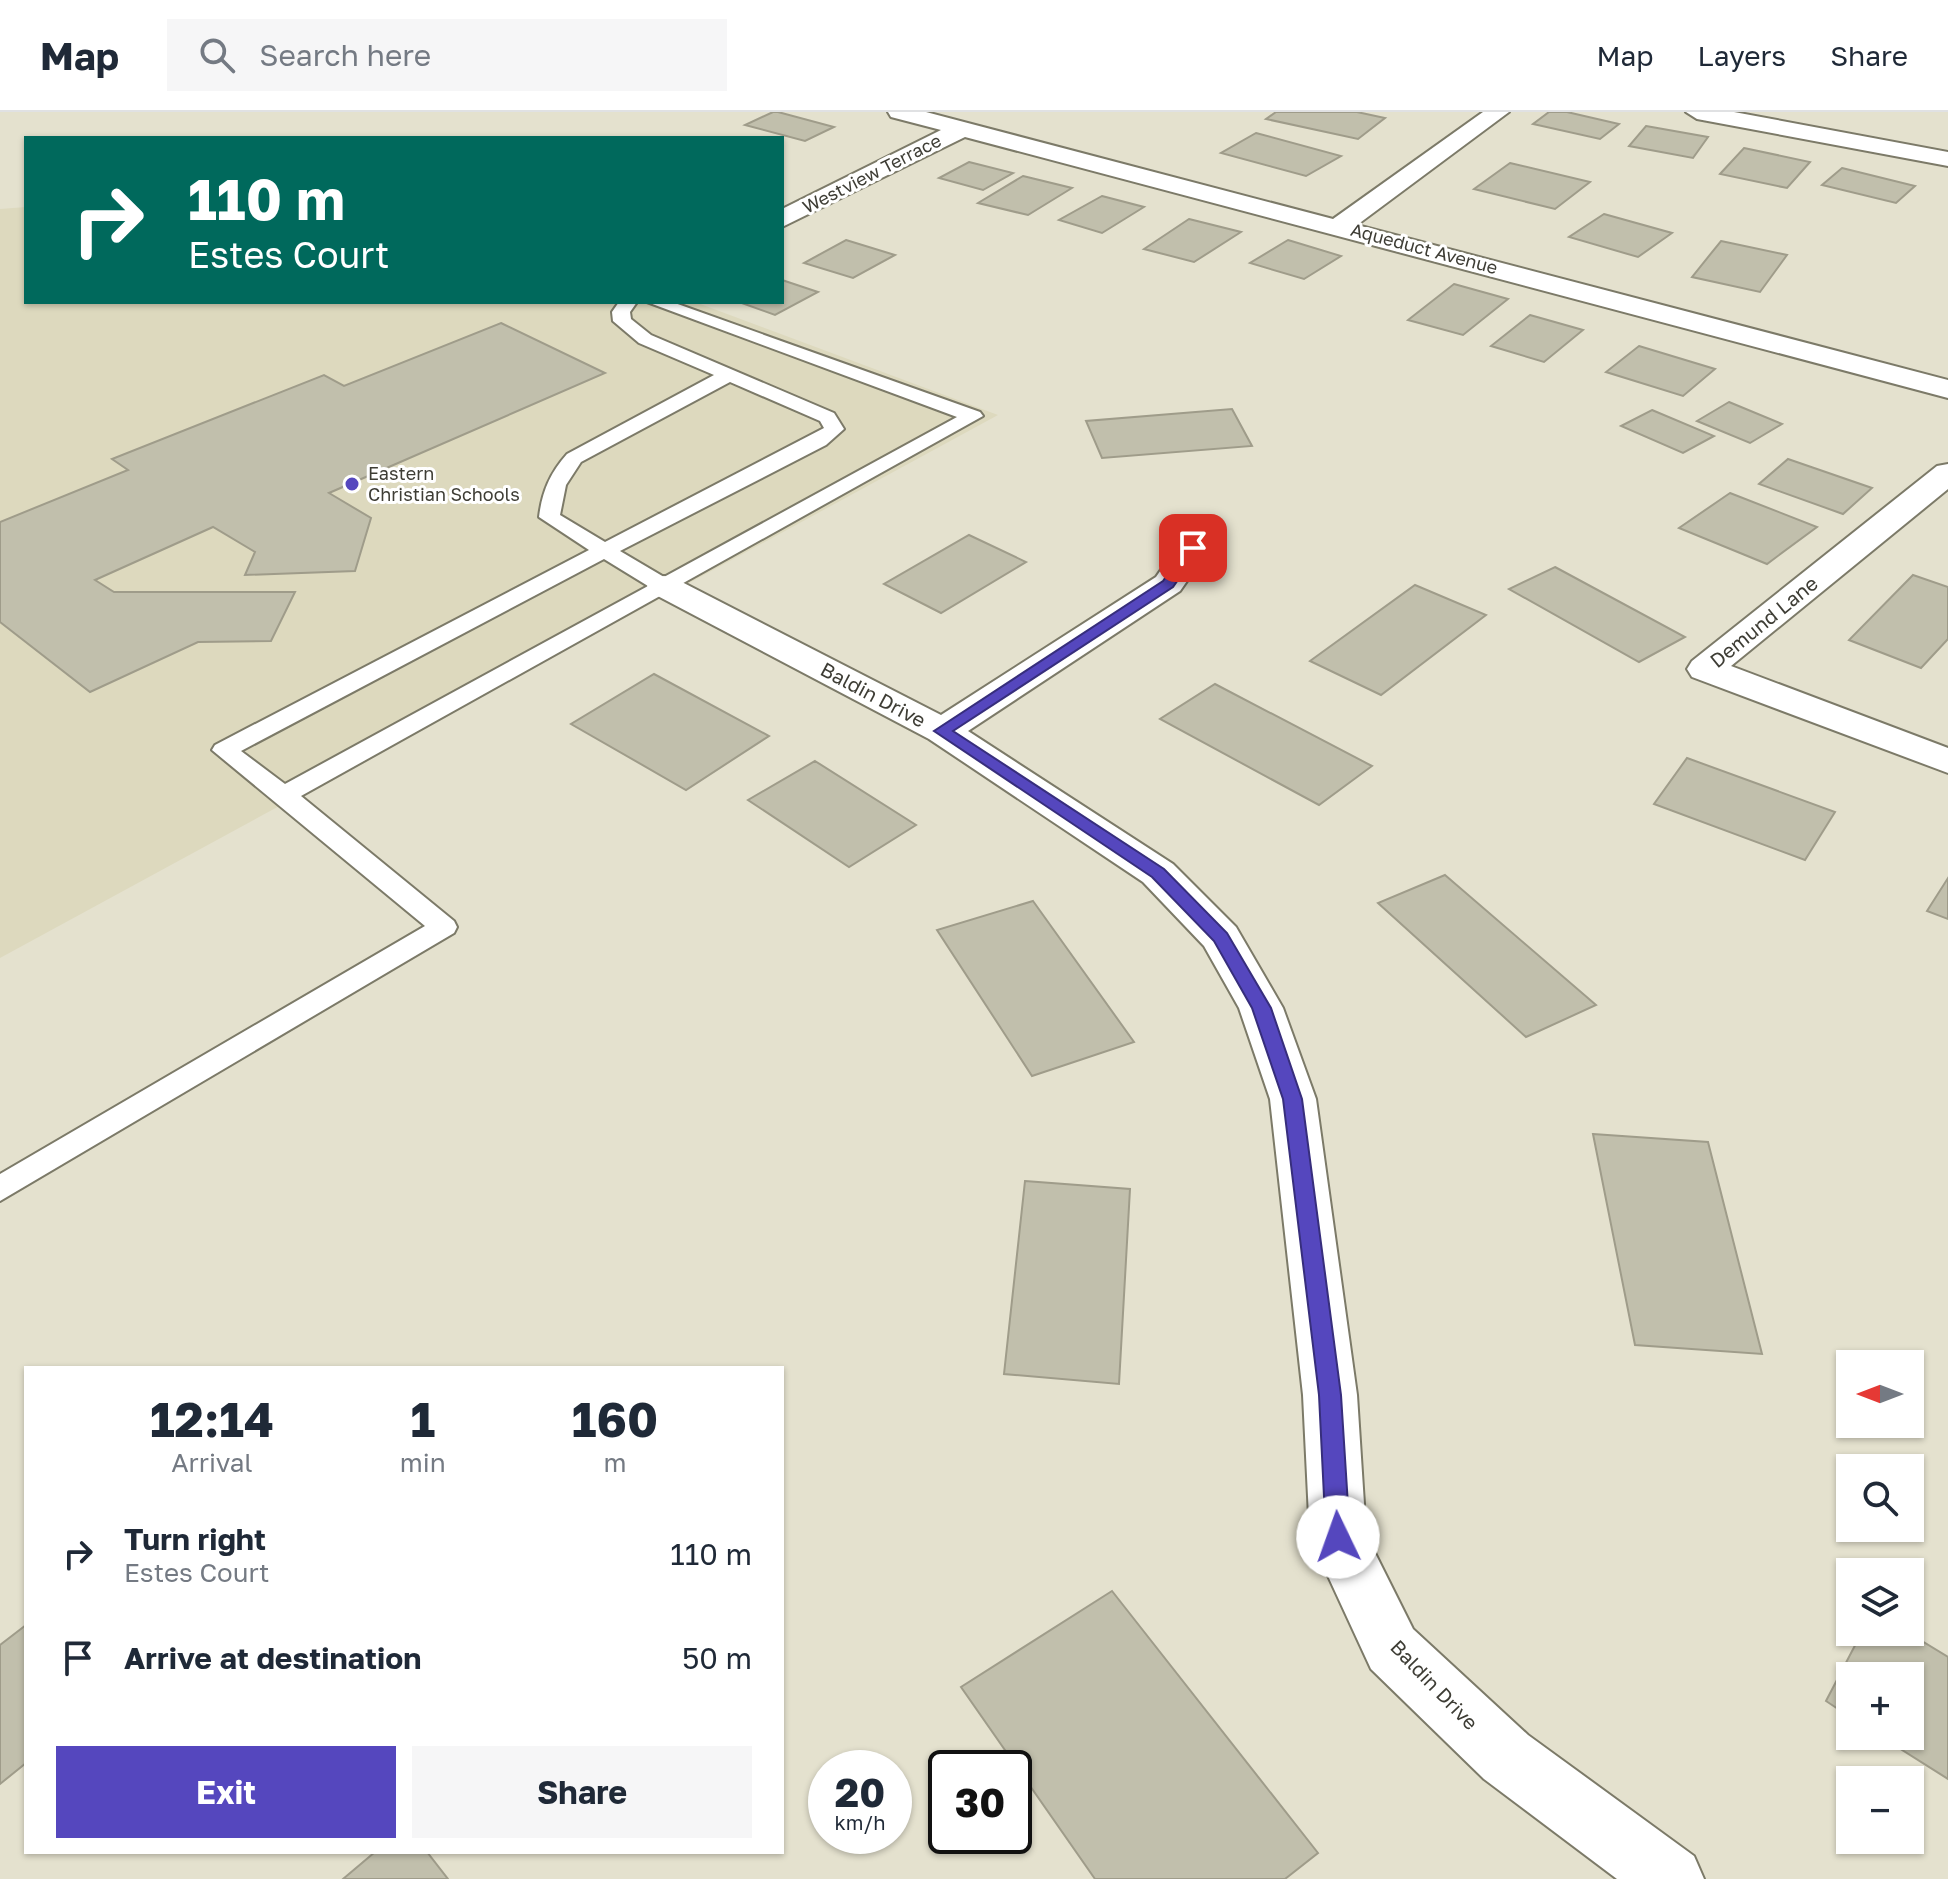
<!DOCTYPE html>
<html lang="en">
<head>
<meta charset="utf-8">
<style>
	:root { --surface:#fff; --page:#f6f6f7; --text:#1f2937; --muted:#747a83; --line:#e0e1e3; --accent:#5547be }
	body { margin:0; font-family:"Golos Text",sans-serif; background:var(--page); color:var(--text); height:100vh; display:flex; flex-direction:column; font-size:30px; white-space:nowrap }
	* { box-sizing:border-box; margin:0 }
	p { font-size:26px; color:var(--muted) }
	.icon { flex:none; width:44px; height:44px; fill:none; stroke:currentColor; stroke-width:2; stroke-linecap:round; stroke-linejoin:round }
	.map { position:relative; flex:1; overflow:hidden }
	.drawer { position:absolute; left:24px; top:1254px; width:760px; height:488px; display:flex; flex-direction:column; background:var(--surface); border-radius:0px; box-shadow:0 2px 6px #0004 }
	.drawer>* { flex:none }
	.hud { position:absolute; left:24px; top:24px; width:760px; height:168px; border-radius:0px; box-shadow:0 2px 6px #0004; background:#00695c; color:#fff; overflow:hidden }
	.needle { width:52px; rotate:270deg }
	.fabs { position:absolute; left:1836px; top:1238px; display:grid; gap:16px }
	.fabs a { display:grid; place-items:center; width:88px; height:88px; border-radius:0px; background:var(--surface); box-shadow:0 2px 6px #0004; font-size:40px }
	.speed { position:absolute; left:808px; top:1638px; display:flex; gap:16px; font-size:40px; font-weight:700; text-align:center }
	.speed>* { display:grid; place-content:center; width:104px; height:104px; border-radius:50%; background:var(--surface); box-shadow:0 2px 6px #0004; line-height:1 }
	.speed small { font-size:20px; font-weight:400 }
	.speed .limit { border:4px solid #111; border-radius:12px; background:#fff; color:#111 }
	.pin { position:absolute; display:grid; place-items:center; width:68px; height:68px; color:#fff; margin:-34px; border-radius:16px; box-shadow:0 4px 12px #0006 }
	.me { position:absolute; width:88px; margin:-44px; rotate:357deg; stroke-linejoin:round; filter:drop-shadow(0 0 6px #0008) }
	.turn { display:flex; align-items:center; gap:28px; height:168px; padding:0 32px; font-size:36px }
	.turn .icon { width:104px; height:104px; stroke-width:2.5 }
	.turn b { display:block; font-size:56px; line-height:68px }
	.eta { display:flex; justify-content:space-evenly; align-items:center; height:136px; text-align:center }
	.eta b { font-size:48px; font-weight:700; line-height:56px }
	.primary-button { display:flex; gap:16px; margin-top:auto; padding:16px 32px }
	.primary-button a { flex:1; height:92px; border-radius:0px; background:var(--accent); color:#fff; font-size:32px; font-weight:700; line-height:92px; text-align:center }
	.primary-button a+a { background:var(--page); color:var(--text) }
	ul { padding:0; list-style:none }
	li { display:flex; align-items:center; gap:24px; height:104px; padding:0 32px }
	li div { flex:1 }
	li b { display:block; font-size:30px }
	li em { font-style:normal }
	header { display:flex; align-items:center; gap:48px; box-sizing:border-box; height:112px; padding:0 40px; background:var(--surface); border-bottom:2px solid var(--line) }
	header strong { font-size:38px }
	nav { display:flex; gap:44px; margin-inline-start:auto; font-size:28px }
	.search { width:560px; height:72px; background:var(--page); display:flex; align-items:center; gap:20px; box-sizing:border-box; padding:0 28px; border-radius:0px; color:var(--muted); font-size:30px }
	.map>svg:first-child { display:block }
	.built { fill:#ddd9be }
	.building { fill:#c1bfac; stroke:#9f9c8a; stroke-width:2 }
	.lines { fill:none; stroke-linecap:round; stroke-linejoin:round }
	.service-casing { stroke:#7c7a68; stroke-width:4 }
	.minor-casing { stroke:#7c7a68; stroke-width:4 }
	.service { fill:#fff; fill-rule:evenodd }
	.minor { fill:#fff; fill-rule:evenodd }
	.route { fill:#5547be; stroke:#372e7c; stroke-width:2 }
	.poi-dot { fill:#5547be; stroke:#fff; stroke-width:3 }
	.labels { text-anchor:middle; stroke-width:6; stroke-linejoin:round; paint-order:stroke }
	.far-street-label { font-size:18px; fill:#3e3d35; stroke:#fff }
	.far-poi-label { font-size:18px; fill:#3e3d35; stroke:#fff; text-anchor:start }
	.street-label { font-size:20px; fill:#3e3d35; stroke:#fff }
</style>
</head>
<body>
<header>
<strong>Map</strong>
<div class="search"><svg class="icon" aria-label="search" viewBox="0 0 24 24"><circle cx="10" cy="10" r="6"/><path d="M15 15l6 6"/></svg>Search here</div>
<nav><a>Map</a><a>Layers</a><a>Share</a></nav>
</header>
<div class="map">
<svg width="1948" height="1767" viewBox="0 0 1948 1767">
	<rect width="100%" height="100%" fill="#e4e1ce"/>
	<path class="built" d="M 26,95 L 26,190 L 695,190 L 998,303 L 0,846 L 0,97 Z"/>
	<g class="building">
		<path d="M 773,0 L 778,0 L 834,15 L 805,29 L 745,13 Z"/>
		<path d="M 1276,0 L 1357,0 L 1385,6 L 1358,27 L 1266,7 Z"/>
		<path d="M 1549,0 L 1567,0 L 1619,12 L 1600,27 L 1533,12 Z"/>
		<path d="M 1646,14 L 1708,25 L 1693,46 L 1629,34 Z"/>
		<path d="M 1256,21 L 1341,44 L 1306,64 L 1221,41 Z"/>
		<path d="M 1744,36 L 1810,50 L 1787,76 L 1720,62 Z"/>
		<path d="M 969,50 L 1013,61 L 983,78 L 939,66 Z"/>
		<path d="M 1510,51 L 1590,70 L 1555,97 L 1474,77 Z"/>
		<path d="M 1842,56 L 1915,74 L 1896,91 L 1822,73 Z"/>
		<path d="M 1023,64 L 1072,76 L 1028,103 L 978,91 Z"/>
		<path d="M 1102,84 L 1144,95 L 1102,121 L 1059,108 Z"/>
		<path d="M 1604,102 L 1672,121 L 1638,145 L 1569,125 Z"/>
		<path d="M 1189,107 L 1241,120 L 1194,150 L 1144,137 Z"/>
		<path d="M 846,128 L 895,143 L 853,166 L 804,151 Z"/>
		<path d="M 1288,128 L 1341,144 L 1304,167 L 1250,151 Z"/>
		<path d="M 1721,129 L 1787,143 L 1760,180 L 1692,165 Z"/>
		<path d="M 782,168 L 818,180 L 775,203 L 739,190 L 782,190 Z"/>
		<path d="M 1454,172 L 1508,187 L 1463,223 L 1408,208 Z"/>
		<path d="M 1530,203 L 1583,218 L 1544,250 L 1491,234 Z"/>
		<path d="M 501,211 L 605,261 L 329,381 L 371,406 L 355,459 L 245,463 L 255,440 L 213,415 L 95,468 L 114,480 L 295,480 L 271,529 L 198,530 L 90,580 L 0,510 L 0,410 L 128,358 L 112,347 L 324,263 L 344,274 Z"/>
		<path d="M 1639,234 L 1715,257 L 1683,284 L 1606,260 Z"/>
		<path d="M 1729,290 L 1782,312 L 1750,331 L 1697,309 Z"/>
		<path d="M 1232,297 L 1252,334 L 1102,346 L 1086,309 Z"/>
		<path d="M 1652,298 L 1714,324 L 1683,341 L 1621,314 Z"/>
		<path d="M 1788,347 L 1872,376 L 1843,402 L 1759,372 Z"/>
		<path d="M 1730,381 L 1817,415 L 1767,452 L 1679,416 Z"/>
		<path d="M 969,423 L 1026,450 L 941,501 L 884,472 Z"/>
		<path d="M 1555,455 L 1685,525 L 1639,550 L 1509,477 Z"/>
		<path d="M 1913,463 L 1948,475 L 1948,527 L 1921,556 L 1849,528 Z"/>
		<path d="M 1415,473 L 1486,503 L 1381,583 L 1310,549 Z"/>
		<path d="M 654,562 L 769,624 L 686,678 L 571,612 Z"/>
		<path d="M 1215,572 L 1372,654 L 1319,693 L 1160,607 Z"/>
		<path d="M 1687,646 L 1835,700 L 1805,748 L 1654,692 Z"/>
		<path d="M 815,649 L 916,713 L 849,755 L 748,688 Z"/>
		<path d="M 1445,763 L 1596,893 L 1526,925 L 1378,791 Z"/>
		<path d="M 1948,766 L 1948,807 L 1927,799 Z"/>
		<path d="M 1033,789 L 1134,930 L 1032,964 L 937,818 Z"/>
		<path d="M 1593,1022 L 1708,1030 L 1762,1242 L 1635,1233 Z"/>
		<path d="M 1025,1069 L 1130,1077 L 1119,1272 L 1004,1262 Z"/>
		<path d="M 1112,1479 L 1318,1741 L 1285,1767 L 1095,1767 L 961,1575 Z"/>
		<path d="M 26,1513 L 26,1651 L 0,1672 L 0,1533 Z"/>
		<path d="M 1862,1520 L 1907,1520 L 1948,1545 L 1948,1667 L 1880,1624 L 1910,1624 L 1910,1564 L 1850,1564 L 1850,1605 L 1826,1589 Z"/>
		<path d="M 375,1740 L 427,1740 L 448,1767 L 343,1767 Z"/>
	</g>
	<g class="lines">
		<g class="service-casing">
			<path id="service" d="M 619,190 L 637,190 L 630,200 L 631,207 L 651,223 L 834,301 L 844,317 L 826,333 L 620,439 L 664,465 L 957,305 L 647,190 L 672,190 L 980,300 L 983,304 L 301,684 L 454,809 L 457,815 L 454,821 L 0,1089 L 0,1062 L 425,814 L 212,638 L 215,633 L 589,438 L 539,405 C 542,380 550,361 567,342 L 714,263 L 639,231 L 613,209 L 612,200 ZM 730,270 L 820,309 L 824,316 L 605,430 L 560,403 L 566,373 L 581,350 ZM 604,447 L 648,474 L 285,672 L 241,639 Z"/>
		</g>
		<g class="minor-casing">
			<g id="minor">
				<path d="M 888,0 L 926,0 L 1333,107 L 1483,0 L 1509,0 L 1357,113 L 1948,268 L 1948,286 L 965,25 L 782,115 L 782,97 L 941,18 L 891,5 Z"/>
				<path d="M 1686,0 L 1734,0 L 1948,40 L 1948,54 L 1697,7 Z"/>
				<path d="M 1948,352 L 1948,377 L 1731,554 L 1948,636 L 1948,661 L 1692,565 L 1687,557 L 1692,549 L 1937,354 Z"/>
				<path d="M 1193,426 L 1205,429 L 1210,436 L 1180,479 L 968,619 L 1173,752 L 1236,815 L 1283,896 L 1316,987 L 1357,1283 L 1366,1423 L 1413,1517 L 1528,1623 L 1694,1744 L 1704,1767 L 1617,1767 L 1484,1667 L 1371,1557 L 1310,1425 L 1303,1283 L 1270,987 L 1239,896 L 1204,834 L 1143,770 L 929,627 L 652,481 L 647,474 L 652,467 L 664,464 L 676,467 L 941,603 L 1156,465 L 1181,429 Z"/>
			</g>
		</g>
		<use href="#service" class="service"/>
		<use href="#minor" class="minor"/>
	</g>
	<path class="route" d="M 1188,433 L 1200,436 L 1173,475 L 953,619 L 1164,757 L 1227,821 L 1271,896 L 1302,987 L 1341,1283 L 1350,1425 L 1346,1433 L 1338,1436 L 1329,1433 L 1326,1425 L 1319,1283 L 1283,987 L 1252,896 L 1214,829 L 1152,765 L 934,619 L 1163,469 Z"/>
	<circle class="poi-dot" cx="352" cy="372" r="8"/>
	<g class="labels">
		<g class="far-street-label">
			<text transform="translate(872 62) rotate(-27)" y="6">Westview Terrace</text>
			<text transform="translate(1424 137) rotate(15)" y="6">Aqueduct Avenue</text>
		</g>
		<g class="far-poi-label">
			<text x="368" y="368">Eastern<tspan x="368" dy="21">Christian Schools</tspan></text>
		</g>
		<g class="street-label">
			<text transform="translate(1764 510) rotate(-39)" y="7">Demund Lane</text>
			<text transform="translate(873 583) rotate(28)" y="7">Baldin Drive</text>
			<text transform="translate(1434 1573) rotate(46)" y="7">Baldin Drive</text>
		</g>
	</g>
</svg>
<div class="fabs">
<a><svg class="needle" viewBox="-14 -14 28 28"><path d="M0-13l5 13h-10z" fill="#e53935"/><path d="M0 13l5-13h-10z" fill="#747a83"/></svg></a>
<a><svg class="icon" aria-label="search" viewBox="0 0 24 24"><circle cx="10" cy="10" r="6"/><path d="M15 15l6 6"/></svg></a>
<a><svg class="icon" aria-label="layers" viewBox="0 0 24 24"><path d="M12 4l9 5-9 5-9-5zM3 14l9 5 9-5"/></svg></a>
<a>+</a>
<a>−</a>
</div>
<div class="speed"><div>20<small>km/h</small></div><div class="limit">30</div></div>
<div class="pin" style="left:1193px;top:436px;background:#d93025"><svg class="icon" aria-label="arrive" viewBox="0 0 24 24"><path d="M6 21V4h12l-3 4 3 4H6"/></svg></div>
<svg class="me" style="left:1338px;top:1425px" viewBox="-20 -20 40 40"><circle r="19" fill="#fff"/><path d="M0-13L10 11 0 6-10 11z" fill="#5547be"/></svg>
<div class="hud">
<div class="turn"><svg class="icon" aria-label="right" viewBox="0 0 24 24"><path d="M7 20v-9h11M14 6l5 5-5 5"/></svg><div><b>110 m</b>Estes Court</div></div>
</div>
<section class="drawer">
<div class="eta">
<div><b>12:14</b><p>Arrival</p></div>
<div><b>1</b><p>min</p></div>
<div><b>160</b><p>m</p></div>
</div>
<ul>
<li><svg class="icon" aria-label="right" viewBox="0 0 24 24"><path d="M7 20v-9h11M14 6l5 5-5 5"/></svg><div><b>Turn right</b><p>Estes Court</p></div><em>110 m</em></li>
<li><svg class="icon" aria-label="arrive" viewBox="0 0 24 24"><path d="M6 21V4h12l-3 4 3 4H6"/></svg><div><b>Arrive at destination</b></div><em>50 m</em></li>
</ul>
<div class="primary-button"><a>Exit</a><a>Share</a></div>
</section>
</div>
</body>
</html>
